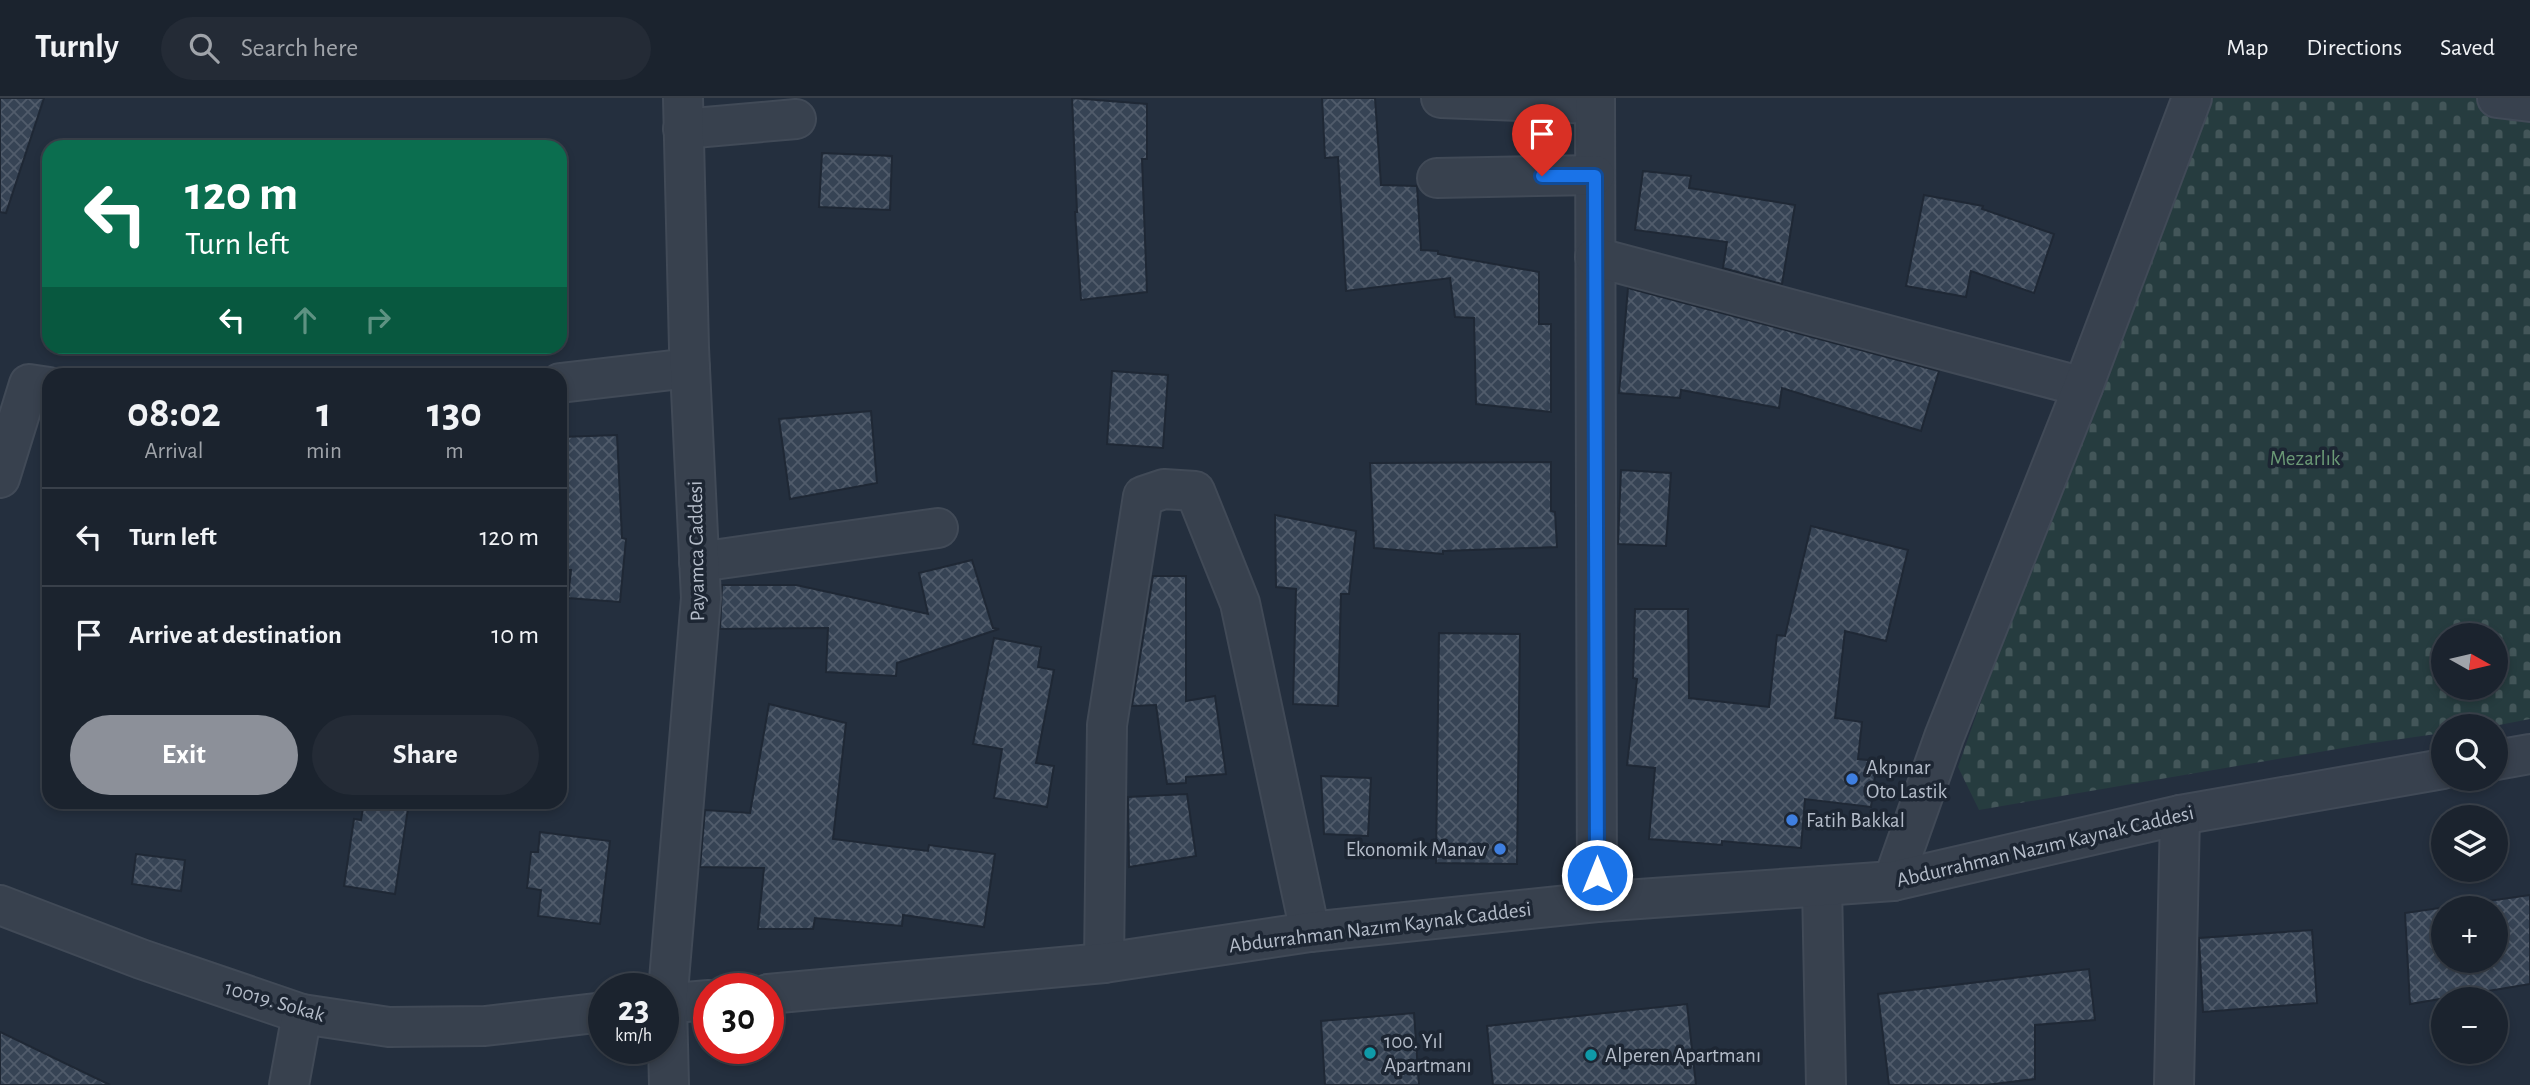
<!DOCTYPE html>
<html lang="en">
<head>
<meta charset="utf-8">
<style>
	:root { --surface:#1b232e; --page:#242b36; --text:#f1f3f6; --muted:#a0a4aa; --line:#39404a; --accent:#8c9099 }
	body { margin:0; font-family:"Alegreya Sans",sans-serif; background:var(--page); color:var(--text); height:100vh; display:flex; flex-direction:column; font-size:26px; white-space:nowrap }
	* { box-sizing:border-box; margin:0 }
	p { font-size:23px; color:var(--muted) }
	.icon { flex:none; width:38px; height:38px; fill:none; stroke:currentColor; stroke-width:2; stroke-linecap:round; stroke-linejoin:round }
	.map { position:relative; flex:1; overflow:hidden }
	.panel { position:absolute; left:42px; top:270px; width:525px; height:441px; display:flex; flex-direction:column; background:var(--surface); border-radius:21px; box-shadow:0 4px 10px #0003,0 0 0 2px var(--line) }
	.panel>* { flex:none }
	.banner { position:absolute; left:42px; top:42px; width:525px; height:214px; border-radius:21px; box-shadow:0 4px 10px #0003,0 0 0 2px var(--line); background:#0b6e4f; color:#fff; overflow:hidden }
	.needle { width:46px; rotate:98deg }
	.controls { position:absolute; left:2431px; top:525px; display:grid; gap:14px }
	.controls a { display:grid; place-items:center; width:77px; height:77px; border-radius:50%; background:var(--surface); box-shadow:0 4px 10px #0003,0 0 0 2px var(--line); font-size:35px }
	.speed { position:absolute; left:588px; top:875px; display:flex; gap:14px; font-size:35px; font-weight:700; text-align:center }
	.speed>* { display:grid; place-content:center; width:91px; height:91px; border-radius:50%; background:var(--surface); box-shadow:0 4px 10px #0003,0 0 0 2px var(--line); line-height:1 }
	.speed small { font-size:18px; font-weight:400 }
	.speed .limit { border:10px solid #d22; background:#fff; color:#111 }
	.pin { position:absolute; display:grid; place-items:center; width:60px; height:60px; color:#fff; margin:-72px -30px; border-radius:50% 50% 50% 0; rotate:-45deg; box-shadow:0 0 7px #0007 }
	.pin .icon { rotate:45deg }
	.me { position:absolute; width:77px; margin:-38px; rotate:0deg; stroke-linejoin:round; filter:drop-shadow(0 0 5px #0008) }
	.turn { display:flex; align-items:center; gap:24px; height:147px; padding:0 28px; font-size:32px }
	.turn .icon { width:91px; height:91px; stroke-width:2.5 }
	.turn b { display:block; font-size:49px; line-height:60px }
	.lanes { display:flex; align-items:center; height:66px; padding:0 28px; background:#0003; justify-content:center; gap:35px; direction:ltr }
	.lanes .off { opacity:.35 }
	.eta { display:flex; justify-content:space-evenly; align-items:center; height:119px; text-align:center }
	.eta b { font-size:42px; font-weight:700; line-height:49px }
	.primary-button { display:flex; gap:14px; margin-top:auto; padding:14px 28px }
	.primary-button a { flex:1; height:80px; border-radius:42px; background:var(--accent); color:#fff; font-size:28px; font-weight:700; line-height:80px; text-align:center }
	.primary-button a+a { background:var(--page); color:var(--text) }
	ul { padding:0; list-style:none }
	li { display:flex; align-items:center; gap:21px; height:98px; padding:0 28px; border-top:2px solid var(--line) }
	li div { flex:1 }
	li b { display:block; font-size:26px }
	li em { font-style:normal }
	header { display:flex; align-items:center; gap:42px; box-sizing:border-box; height:98px; padding:0 35px; background:var(--surface); border-bottom:2px solid var(--line) }
	header strong { font-size:33px }
	nav { display:flex; gap:38px; margin-inline-start:auto; font-size:24px }
	.search { width:490px; height:63px; background:var(--page); display:flex; align-items:center; gap:18px; box-sizing:border-box; padding:0 24px; border-radius:38px; color:var(--muted); font-size:26px }
	.map>svg:first-child { display:block }
	.cemetery { fill:url(#cemetery-stones); fill-rule:evenodd }
	.building { fill:url(#building-cross-hatch); stroke:#1f2835; stroke-width:2; fill-rule:evenodd }
	.lines { fill:none; stroke-linecap:round; stroke-linejoin:round }
	.minor-casing { stroke:#414a57; stroke-width:42 }
	.minor { stroke:#38414e; stroke-width:38 }
	.route-casing { stroke:#114b97; stroke-width:18 }
	.route { stroke:#1a73e8; stroke-width:12 }
	.shop-dot { fill:#3f7fe0; stroke:#1d2633; stroke-width:2.5 }
	.culture-dot { fill:#0f9aa8; stroke:#1d2633; stroke-width:2.5 }
	.labels { text-anchor:middle; stroke-width:7; stroke-linejoin:round; paint-order:stroke }
	.park-label { font-size:21px; fill:#6b9a76; stroke:#1d2633 }
	.street-label { font-size:21px; fill:#b4bcc9; stroke:#1d2633 }
	.poi-label { font-size:21px; fill:#b4bcc9; stroke:#1d2633; text-anchor:start }
</style>
</head>
<body>
<header>
<strong>Turnly</strong>
<div class="search"><svg class="icon" aria-label="search" viewBox="0 0 24 24"><circle cx="10" cy="10" r="6"/><path d="M15 15l6 6"/></svg>Search here</div>
<nav><a>Map</a><a>Directions</a><a>Saved</a></nav>
</header>
<div class="map">
<svg width="2530" height="987" viewBox="0 0 2530 987">
	<defs>
		<pattern id="cemetery-stones" width="16" height="16" patternUnits="userSpaceOnUse" patternTransform="scale(1.75)"><rect width="16" height="16" fill="#263c3f"/><path d="M2 7V4a2 2 0 0 1 4 0v3zM10 15v-3a2 2 0 0 1 4 0v3z" fill="#435659"/></pattern>
		<pattern id="building-cross-hatch" width="8" height="8" patternUnits="userSpaceOnUse" patternTransform="scale(1.75)"><rect width="8" height="8" fill="#364354"/><path d="M0 0l8 8M0 8l8-8" fill="none" stroke="#515c6b"/></pattern>
	</defs>
	<rect width="100%" height="100%" fill="#242f3e"/>
	<path class="cemetery" d="M 2193,0 L 2497,0 L 2530,4 L 2530,621 L 2494,628 L 2443,628 L 2443,635 L 2366,646 L 1979,712 L 1958,669 ZM 2443,537 L 2496,537 L 2496,590 L 2443,590 Z"/>
	<g class="building">
		<path d="M 0,0 L 44,0 L 6,115 L 0,114 Z"/>
		<path d="M 1072,0 L 1147,6 L 1147,61 L 1142,61 L 1147,194 L 1081,202 L 1075,114 L 1077,114 Z"/>
		<path d="M 1322,0 L 1375,0 L 1381,87 L 1417,88 L 1421,152 L 1438,153 L 1438,156 L 1539,174 L 1539,226 L 1551,226 L 1551,314 L 1476,306 L 1474,220 L 1455,219 L 1450,180 L 1346,193 L 1338,59 L 1325,60 Z"/>
		<path d="M 822,55 L 892,58 L 890,112 L 819,109 Z"/>
		<path d="M 1643,73 L 1691,78 L 1689,90 L 1795,107 L 1782,186 L 1723,170 L 1727,144 L 1635,132 Z"/>
		<path d="M 1924,97 L 1983,108 L 1982,111 L 2054,136 L 2034,195 L 1971,173 L 1966,199 L 1906,188 Z"/>
		<path d="M 1628,190 L 1939,273 L 1921,333 L 1782,290 L 1779,310 L 1681,292 L 1680,300 L 1619,295 Z"/>
		<path d="M 1112,273 L 1168,277 L 1163,350 L 1107,346 Z"/>
		<path d="M 871,313 L 877,385 L 790,401 L 779,321 Z"/>
		<path d="M 617,337 L 622,440 L 626,441 L 620,504 L 568,500 L 571,472 L 560,471 L 560,435 L 566,435 L 561,339 Z"/>
		<path d="M 1551,364 L 1551,413 L 1555,414 L 1557,449 L 1443,453 L 1443,456 L 1374,450 L 1370,365 Z"/>
		<path d="M 1621,372 L 1671,375 L 1666,448 L 1618,446 Z"/>
		<path d="M 1275,417 L 1356,433 L 1349,496 L 1341,496 L 1338,608 L 1293,606 L 1296,491 L 1276,489 Z"/>
		<path d="M 1811,428 L 1908,452 L 1886,543 L 1845,533 L 1835,620 L 1862,624 L 1858,661 L 1877,663 L 1871,709 L 1805,701 L 1801,750 L 1722,743 L 1722,747 L 1649,741 L 1655,670 L 1627,667 L 1637,581 L 1633,580 L 1635,511 L 1688,511 L 1689,600 L 1769,609 L 1777,537 L 1785,538 Z"/>
		<path d="M 972,462 L 993,530 L 999,531 L 897,565 L 896,578 L 826,574 L 828,530 L 720,531 L 722,487 L 796,487 L 928,516 L 919,475 Z"/>
		<path d="M 1153,478 L 1186,478 L 1186,603 L 1215,598 L 1226,676 L 1186,679 L 1186,685 L 1167,686 L 1156,607 L 1132,608 Z"/>
		<path d="M 1439,535 L 1520,536 L 1517,766 L 1436,765 Z"/>
		<path d="M 994,540 L 1041,549 L 1038,569 L 1054,572 L 1036,665 L 1054,668 L 1047,709 L 994,700 L 1002,651 L 973,646 Z"/>
		<path d="M 769,606 L 846,625 L 833,741 L 928,753 L 929,747 L 995,756 L 984,829 L 903,817 L 902,828 L 815,820 L 813,831 L 758,831 L 764,770 L 700,769 L 705,712 L 750,715 Z"/>
		<path d="M 1321,678 L 1371,680 L 1368,738 L 1324,736 Z"/>
		<path d="M 1187,696 L 1196,758 L 1129,769 L 1128,699 Z"/>
		<path d="M 364,704 L 409,704 L 395,796 L 344,788 L 354,721 L 361,722 Z"/>
		<path d="M 540,734 L 610,743 L 600,826 L 538,818 L 541,792 L 527,790 L 531,754 L 538,754 Z"/>
		<path d="M 136,756 L 185,762 L 181,793 L 132,786 Z"/>
		<path d="M 2530,797 L 2530,886 L 2410,906 L 2405,815 ZM 2443,810 L 2496,810 L 2496,863 L 2443,863 Z"/>
		<path d="M 2312,832 L 2317,905 L 2203,914 L 2199,840 Z"/>
		<path d="M 2089,871 L 2095,922 L 2035,927 L 2035,981 L 1986,987 L 1889,987 L 1878,896 Z"/>
		<path d="M 1687,906 L 1696,987 L 1493,987 L 1487,928 Z"/>
		<path d="M 1414,915 L 1419,987 L 1325,987 L 1321,923 Z"/>
		<path d="M 0,934 L 110,987 L 0,987 Z"/>
	</g>
	<g class="lines">
		<g class="minor-casing">
			<g id="minor">
				<path d="M 1441,0 L 1595,6"/>
				<path d="M 1595,0 L 1597,804"/>
				<path d="M 2497,0 L 2530,4"/>
				<path d="M 683,31 L 796,21"/>
				<path d="M 1437,80 L 1595,77"/>
				<path d="M 1595,159 L 2083,289"/>
				<path d="M 560,285 L 690,270"/>
				<path d="M 0,380 L 29,286 L 49,289"/>
				<path d="M 699,464 L 938,430"/>
				<path d="M 2496,662 L 2530,656"/>
				<path d="M 1893,783 L 1944,639 L 2083,289 L 2192,0"/>
				<path d="M 1822,788 L 1826,987"/>
				<path d="M 0,807 L 141,861 L 302,916 L 389,929 L 485,928 L 604,914"/>
				<path d="M 1104,865 L 1107,627 L 1143,398 L 1164,391 L 1195,393 L 1240,505 L 1310,834"/>
				<path d="M 768,896 L 1104,865 L 1310,834 L 1597,804 L 1893,783 L 2180,717 L 2443,671"/>
				<path d="M 663,906 L 709,902"/>
				<path d="M 289,987 L 302,916"/>
				<path d="M 669,987 L 667,906 L 701,500 L 689,250 L 683,0"/>
				<path d="M 2174,987 L 2180,717"/>
			</g>
		</g>
		<use href="#minor" class="minor"/>
	</g>
	<g class="lines">
		<g class="route-casing">
			<path id="route" d="M 1542,78 L 1595,78 L 1597,777"/>
		</g>
		<use href="#route" class="route"/>
	</g>
	<g class="shop-dot">
		<circle cx="1852" cy="681" r="7"/>
		<circle cx="1792" cy="722" r="7"/>
		<circle cx="1500" cy="751" r="7"/>
	</g>
	<g class="culture-dot">
		<circle cx="1370" cy="955" r="7"/>
		<circle cx="1591" cy="957" r="7"/>
	</g>
	<g class="labels">
		<g class="park-label">
			<text x="2305" y="367">Mezarlık</text>
		</g>
		<g class="street-label">
			<text transform="translate(696 453) rotate(-91)" y="7">Payamca Caddesi</text>
			<text transform="translate(2045 748) rotate(-13)" y="7">Abdurrahman Nazım Kaynak Caddesi</text>
			<text transform="translate(1380 829) rotate(-7)" y="7">Abdurrahman Nazım Kaynak Caddesi</text>
			<text transform="translate(275 903) rotate(16)" y="7">10019. Sokak</text>
		</g>
		<g class="poi-label">
			<text x="1866" y="676">Akpınar<tspan x="1866" dy="24">Oto Lastik</tspan></text>
			<text x="1806" y="729">Fatih Bakkal</text>
			<text x="1486" y="758" text-anchor="end">Ekonomik Manav</text>
			<text x="1384" y="950">100. Yıl<tspan x="1384" dy="24">Apartmanı</tspan></text>
			<text x="1605" y="964">Alperen Apartmanı</text>
		</g>
	</g>
</svg>
<div class="controls">
<a><svg class="needle" viewBox="-14 -14 28 28"><path d="M0-13l5 13h-10z" fill="#e53935"/><path d="M0 13l5-13h-10z" fill="#a0a4aa"/></svg></a>
<a><svg class="icon" aria-label="search" viewBox="0 0 24 24"><circle cx="10" cy="10" r="6"/><path d="M15 15l6 6"/></svg></a>
<a><svg class="icon" aria-label="layers" viewBox="0 0 24 24"><path d="M12 4l9 5-9 5-9-5zM3 14l9 5 9-5"/></svg></a>
<a>+</a>
<a>−</a>
</div>
<div class="speed"><div>23<small>km/h</small></div><div class="limit">30</div></div>
<div class="pin" style="left:1542px;top:78px;background:#d93025"><svg class="icon" aria-label="arrive" viewBox="0 0 24 24"><path d="M6 21V4h12l-3 4 3 4H6"/></svg></div>
<svg class="me" style="left:1597px;top:777px" viewBox="-20 -20 40 40"><circle r="17" fill="#1a73e8" stroke="#fff" stroke-width="3"/><path d="M0-11L8 9 0 5-8 9z" fill="#fff"/></svg>
<div class="banner">
<div class="turn"><svg class="icon" aria-label="left" viewBox="0 0 24 24"><path d="M17 20v-9H6M10 6l-5 5 5 5"/></svg><div><b>120 m</b>Turn left</div></div>
<div class="lanes"><svg class="icon" aria-label="left" viewBox="0 0 24 24"><path d="M17 20v-9H6M10 6l-5 5 5 5"/></svg><svg class="icon off" aria-label="ahead" viewBox="0 0 24 24"><path d="M12 20V5M6 11l6-6 6 6"/></svg><svg class="icon off" aria-label="right" viewBox="0 0 24 24"><path d="M7 20v-9h11M14 6l5 5-5 5"/></svg></div>
</div>
<section class="panel">
<div class="eta">
<div><b>08:02</b><p>Arrival</p></div>
<div><b>1</b><p>min</p></div>
<div><b>130</b><p>m</p></div>
</div>
<ul>
<li><svg class="icon" aria-label="left" viewBox="0 0 24 24"><path d="M17 20v-9H6M10 6l-5 5 5 5"/></svg><div><b>Turn left</b></div><em>120 m</em></li>
<li><svg class="icon" aria-label="arrive" viewBox="0 0 24 24"><path d="M6 21V4h12l-3 4 3 4H6"/></svg><div><b>Arrive at destination</b></div><em>10 m</em></li>
</ul>
<div class="primary-button"><a>Exit</a><a>Share</a></div>
</section>
</div>
</body>
</html>
